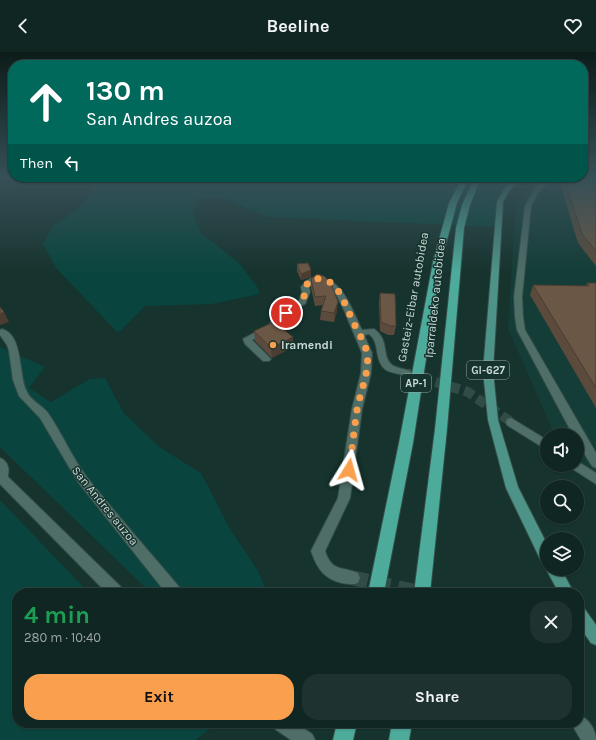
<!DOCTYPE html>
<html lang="en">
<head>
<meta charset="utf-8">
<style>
	:root { --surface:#102622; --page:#1e322f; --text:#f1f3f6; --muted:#9ca5a5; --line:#304340; --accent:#fa9f4e }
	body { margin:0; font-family:Karla,sans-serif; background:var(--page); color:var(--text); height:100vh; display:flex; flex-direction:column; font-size:15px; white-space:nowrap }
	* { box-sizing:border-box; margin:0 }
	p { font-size:13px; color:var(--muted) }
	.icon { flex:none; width:22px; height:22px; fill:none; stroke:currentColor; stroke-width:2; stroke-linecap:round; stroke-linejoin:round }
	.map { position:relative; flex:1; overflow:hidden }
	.sheet { position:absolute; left:12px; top:536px; width:572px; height:140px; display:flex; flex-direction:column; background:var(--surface); border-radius:16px; box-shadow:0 1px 3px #0004,0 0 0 1px var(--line) }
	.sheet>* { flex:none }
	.guide { position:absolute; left:8px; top:8px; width:580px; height:122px; border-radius:16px; box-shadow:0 1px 3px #0004,0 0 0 1px var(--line); background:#00695c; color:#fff; overflow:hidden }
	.controls { position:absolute; left:540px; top:376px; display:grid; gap:8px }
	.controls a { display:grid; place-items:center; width:44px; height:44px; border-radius:50%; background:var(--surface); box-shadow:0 1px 3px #0004,0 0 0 1px var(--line); font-size:20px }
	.pin { position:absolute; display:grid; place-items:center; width:34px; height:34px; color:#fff; margin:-17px; border:2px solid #fff; border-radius:50%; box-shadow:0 1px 4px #0007 }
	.me { position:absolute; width:44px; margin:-22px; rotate:8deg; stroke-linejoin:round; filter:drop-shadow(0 0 3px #0008) }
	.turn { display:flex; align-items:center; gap:14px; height:84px; padding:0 12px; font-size:18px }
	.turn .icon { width:52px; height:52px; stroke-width:2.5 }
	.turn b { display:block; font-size:28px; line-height:34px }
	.then { display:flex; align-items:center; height:38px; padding:0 12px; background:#0003; gap:8px; font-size:15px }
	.round { display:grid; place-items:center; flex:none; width:42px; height:42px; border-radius:16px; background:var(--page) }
	.head { display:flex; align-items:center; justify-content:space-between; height:68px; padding:0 12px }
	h1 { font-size:24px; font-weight:700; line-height:30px; color:#1e9e55 }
	.button { display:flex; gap:8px; margin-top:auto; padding:8px 12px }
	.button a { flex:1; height:46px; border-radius:16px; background:var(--accent); color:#111; font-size:16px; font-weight:700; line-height:46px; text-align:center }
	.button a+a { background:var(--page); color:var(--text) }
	header { display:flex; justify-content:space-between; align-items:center; height:52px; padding:0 12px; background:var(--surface); font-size:18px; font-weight:700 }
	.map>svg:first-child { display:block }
	.built { fill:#143d37 }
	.green { fill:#09453e }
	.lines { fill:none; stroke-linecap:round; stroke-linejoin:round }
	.street-tunnel-far1 { stroke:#314c47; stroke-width:10; stroke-dasharray:10 5; stroke-linecap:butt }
	.street-tunnel { stroke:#314c47; stroke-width:15; stroke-dasharray:15 8; stroke-linecap:butt }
	.street-casing { stroke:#354d49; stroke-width:2 }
	.secondary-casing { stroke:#354d49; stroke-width:2 }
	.primary-casing { stroke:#354d49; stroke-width:2 }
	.highway-casing { stroke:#354d49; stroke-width:2 }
	.street { fill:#4f6e68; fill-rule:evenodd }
	.secondary { fill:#4f6e68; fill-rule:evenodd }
	.primary { fill:#4e9387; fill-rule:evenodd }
	.highway { fill:#4dab9c; fill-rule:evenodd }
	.wall { fill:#5c4b3c }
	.shaded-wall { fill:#4b3d31 }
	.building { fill:#6b5746; stroke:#4b3d31 }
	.route { stroke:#fa9f4e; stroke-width:7; stroke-dasharray:0 12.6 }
	.poi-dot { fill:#fa9f4e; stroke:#16332e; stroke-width:1.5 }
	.labels { text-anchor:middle; stroke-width:3; stroke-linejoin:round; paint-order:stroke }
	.shield { fill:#16332e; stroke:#94a8a4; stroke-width:1 }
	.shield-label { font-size:11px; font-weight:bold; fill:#cadad7 }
	.street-label { font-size:12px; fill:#cadad7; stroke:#16332e }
	.poi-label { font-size:12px; font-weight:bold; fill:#cadad7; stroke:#16332e; text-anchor:start }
</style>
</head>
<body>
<header><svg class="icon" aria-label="back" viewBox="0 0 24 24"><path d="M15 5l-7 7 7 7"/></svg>Beeline<svg class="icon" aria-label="heart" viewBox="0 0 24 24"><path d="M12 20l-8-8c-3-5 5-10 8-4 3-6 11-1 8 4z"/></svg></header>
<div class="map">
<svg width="596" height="688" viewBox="0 0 596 688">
	<rect width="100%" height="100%" fill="#16332e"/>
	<path class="built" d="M 545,125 L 596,125 L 596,435 L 577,411 L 577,383 L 557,383 L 552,377 L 508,277 L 515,162 L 518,149 L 528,136 Z"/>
	<g class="green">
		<path d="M 93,125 L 515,125 C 495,144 494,149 503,175 L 269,165 L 221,146 L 200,146 L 192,161 L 201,181 L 240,212 L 258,236 L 259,242 L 212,252 L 145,254 L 118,281 L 57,217 L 43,192 L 53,174 L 78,157 L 95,134 Z"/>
		<path d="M 0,295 L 45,315 L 29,336 L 51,350 L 90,327 L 105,326 L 123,360 L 159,395 L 201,421 L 230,477 L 258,519 L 267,541 L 151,541 L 0,395 Z"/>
		<path d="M 0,448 L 89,541 L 17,541 L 17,671 L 208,671 L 212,675 L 195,688 L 0,688 Z"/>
	</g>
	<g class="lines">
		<path class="street-tunnel-far1" d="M 407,321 L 468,340 L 511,370"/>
		<path class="street-tunnel" d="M 353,526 L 422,541"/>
		<g class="street-casing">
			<g id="street">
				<path d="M 547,125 L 554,125 L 539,139 L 531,154 L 522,245 L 523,265 L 525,278 L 596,401 L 596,416 L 592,414 L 577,390 L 577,383 L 573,383 L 517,278 L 515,265 L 514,245 L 525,154 L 535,136 Z"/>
				<path d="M 318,225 C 343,227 352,258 362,278 L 374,277 C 390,288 381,304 392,313 C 397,316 405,317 410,319 L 412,321 L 407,324 C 401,322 391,321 386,318 C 373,308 381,291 369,282 L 364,283 L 372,301 L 371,321 L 362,357 L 350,446 L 325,499 C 332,520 341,514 358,521 L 360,526 L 358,531 C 352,533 348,532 342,531 C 324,527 317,516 311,499 L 338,446 L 352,357 L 361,321 L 362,301 L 344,258 L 336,242 L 324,231 L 316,229 L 309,235 L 310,240 L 305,252 L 296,256 L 273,278 L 252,288 L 271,307 L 269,309 L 263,309 L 245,292 L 243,287 L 267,274 L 290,252 L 299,249 L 302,240 L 301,235 C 306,229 310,225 318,225 Z"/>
				<path d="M 2,277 C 24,283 18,324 27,340 C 31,349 42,353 48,361 C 62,381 71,404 86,424 C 116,462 149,499 180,536 L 182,541 L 166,541 L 78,430 L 40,366 L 19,344 L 13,328 L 9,299 L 7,293 L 0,283 L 0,278 Z"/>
				<path d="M 511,366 L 547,388 L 547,398 L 507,373 L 506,370 L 507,367 Z"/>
				<path d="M 0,406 C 10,410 10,421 6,429 L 0,430 Z"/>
				<path d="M 577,409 L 596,421 L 596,432 L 571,416 L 569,413 L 577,413 Z"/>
				<path d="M 579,663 C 589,667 596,678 596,688 L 581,688 L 571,671 L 579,671 Z"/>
			</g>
		</g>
		<g class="secondary-casing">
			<g id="secondary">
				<path d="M 0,419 L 4,421 L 122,536 L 124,541 L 107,541 L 0,432 Z"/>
				<path d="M 273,671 L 296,671 L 312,682 L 315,688 L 291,688 L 275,677 Z"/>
			</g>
		</g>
		<g class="primary-casing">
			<g id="primary">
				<path d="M 516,125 L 522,125 L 509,139 L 503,150 L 493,319 L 498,368 L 518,435 L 547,492 L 547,512 L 542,511 L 506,436 L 488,368 L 483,319 L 497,150 L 504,137 Z"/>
				<path d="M 547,515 L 547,517 L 561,517 L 574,541 L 559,541 L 546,517 Z"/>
				<path d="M 579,554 L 584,556 L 596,573 L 596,593 L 591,591 L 579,574 Z"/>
			</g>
		</g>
		<g class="highway-casing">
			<g id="highway">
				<path d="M 463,125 L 469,125 L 457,151 L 441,210 L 413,391 L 384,541 L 368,541 L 399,391 L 433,210 L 449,151 Z"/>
				<path d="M 475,125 L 481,125 L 470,153 L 464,176 L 447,377 L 430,541 L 414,541 L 435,377 L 456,176 L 462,153 Z"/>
				<path d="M 337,671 L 357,671 L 353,688 L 333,688 Z"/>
				<path d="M 392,671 L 412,671 L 409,688 L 389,688 Z"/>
			</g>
		</g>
		<use href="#street" class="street"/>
		<use href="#secondary" class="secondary"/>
		<use href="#primary" class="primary"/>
		<use href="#highway" class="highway"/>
	</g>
	<g class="wall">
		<path d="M 560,125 L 583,125 L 596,135 L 596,214 L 578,191 L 559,128 Z"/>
		<path d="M 297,212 L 311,225 L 301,228 L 297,219 Z"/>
		<path d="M 317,222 L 337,259 L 334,270 L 320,268 L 321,259 L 323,253 L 315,254 L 311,236 L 311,227 Z"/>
		<path d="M 587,231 L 596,231 L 596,356 L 530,243 L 533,233 L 586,234 Z"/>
		<path d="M 380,241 L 396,274 L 394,283 L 388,283 L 380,279 L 379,251 Z"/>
		<path d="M 254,279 L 293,285 L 293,295 L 272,306 L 255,289 Z"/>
	</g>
	<g class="shaded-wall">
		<path d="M 311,218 L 311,225 L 301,228 L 301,222 Z"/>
		<path d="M 338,250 L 337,259 L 334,270 L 334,261 Z"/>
		<path d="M 4,260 L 9,270 L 0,273 L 0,262 Z"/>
		<path d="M 293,285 L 293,295 L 272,306 L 271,296 Z"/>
	</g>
	<g class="building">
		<path d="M 564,125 L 592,125 L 596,135 L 596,199 L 582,182 Z"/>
		<path d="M 308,211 L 311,218 L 301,222 L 297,212 Z"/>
		<path d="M 317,222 L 324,224 L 331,231 L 338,250 L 334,261 L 321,259 L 326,244 L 315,245 L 311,227 Z"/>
		<path d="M 587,231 L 596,231 L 596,336 L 533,233 L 589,234 Z"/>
		<path d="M 380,241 L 395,242 L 396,274 L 390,274 L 381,270 Z"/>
		<path d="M 0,255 L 4,260 L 0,262 Z"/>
		<path d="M 274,270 L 293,285 L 271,296 L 254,279 Z"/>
	</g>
	<linearGradient id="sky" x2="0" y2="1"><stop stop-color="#0c1c19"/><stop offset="0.57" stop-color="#365057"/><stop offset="1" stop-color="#365057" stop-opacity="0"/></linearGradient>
	<rect width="596" height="221" fill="url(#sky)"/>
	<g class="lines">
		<path class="route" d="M 286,261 C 295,253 307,249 305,235 C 309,229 313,226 320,227 C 338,228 344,251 351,265 C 356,277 364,288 367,301 C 370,319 360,340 357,358 C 354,378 352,398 349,418"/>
	</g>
	<circle class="poi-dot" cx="273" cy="293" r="4"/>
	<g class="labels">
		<g class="shield">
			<rect x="467" y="309" width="42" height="18" rx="3"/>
			<rect x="401" y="322" width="30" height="18" rx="3"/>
		</g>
		<g class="shield-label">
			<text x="488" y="322">GI-627</text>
			<text x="416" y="335">AP-1</text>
		</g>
		<g class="street-label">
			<text transform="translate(413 245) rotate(-80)" y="4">Gasteiz-Eibar autobidea</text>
			<text transform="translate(435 246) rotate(-84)" y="4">Iparraldeko autobidea</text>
			<text transform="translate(105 454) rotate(51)" y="4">San Andres auzoa</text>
		</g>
		<g class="poi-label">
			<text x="281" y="297">Iramendi</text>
		</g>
	</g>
</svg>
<div class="controls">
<a><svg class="icon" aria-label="sound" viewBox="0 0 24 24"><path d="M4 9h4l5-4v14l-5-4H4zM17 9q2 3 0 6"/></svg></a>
<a><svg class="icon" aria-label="search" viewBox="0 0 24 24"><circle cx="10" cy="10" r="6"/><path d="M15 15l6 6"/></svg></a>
<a><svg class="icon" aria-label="layers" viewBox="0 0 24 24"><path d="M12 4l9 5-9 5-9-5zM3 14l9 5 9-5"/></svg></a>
</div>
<div class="pin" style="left:286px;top:261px;background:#d93025"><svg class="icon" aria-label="arrive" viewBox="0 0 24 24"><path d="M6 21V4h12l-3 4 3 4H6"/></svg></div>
<svg class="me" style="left:349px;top:418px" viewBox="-20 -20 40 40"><path d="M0-17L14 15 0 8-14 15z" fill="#fa9f4e" stroke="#fff" stroke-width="4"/></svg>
<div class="guide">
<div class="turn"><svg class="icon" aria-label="ahead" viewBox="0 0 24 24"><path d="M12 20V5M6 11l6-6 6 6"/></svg><div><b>130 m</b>San Andres auzoa</div></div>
<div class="then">Then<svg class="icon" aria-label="left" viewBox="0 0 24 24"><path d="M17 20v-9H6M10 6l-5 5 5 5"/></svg></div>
</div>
<section class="sheet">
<div class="head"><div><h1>4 min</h1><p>280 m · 10:40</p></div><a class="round"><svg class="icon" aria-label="close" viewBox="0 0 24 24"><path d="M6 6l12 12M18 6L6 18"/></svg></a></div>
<div class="button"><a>Exit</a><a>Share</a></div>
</section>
</div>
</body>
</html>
